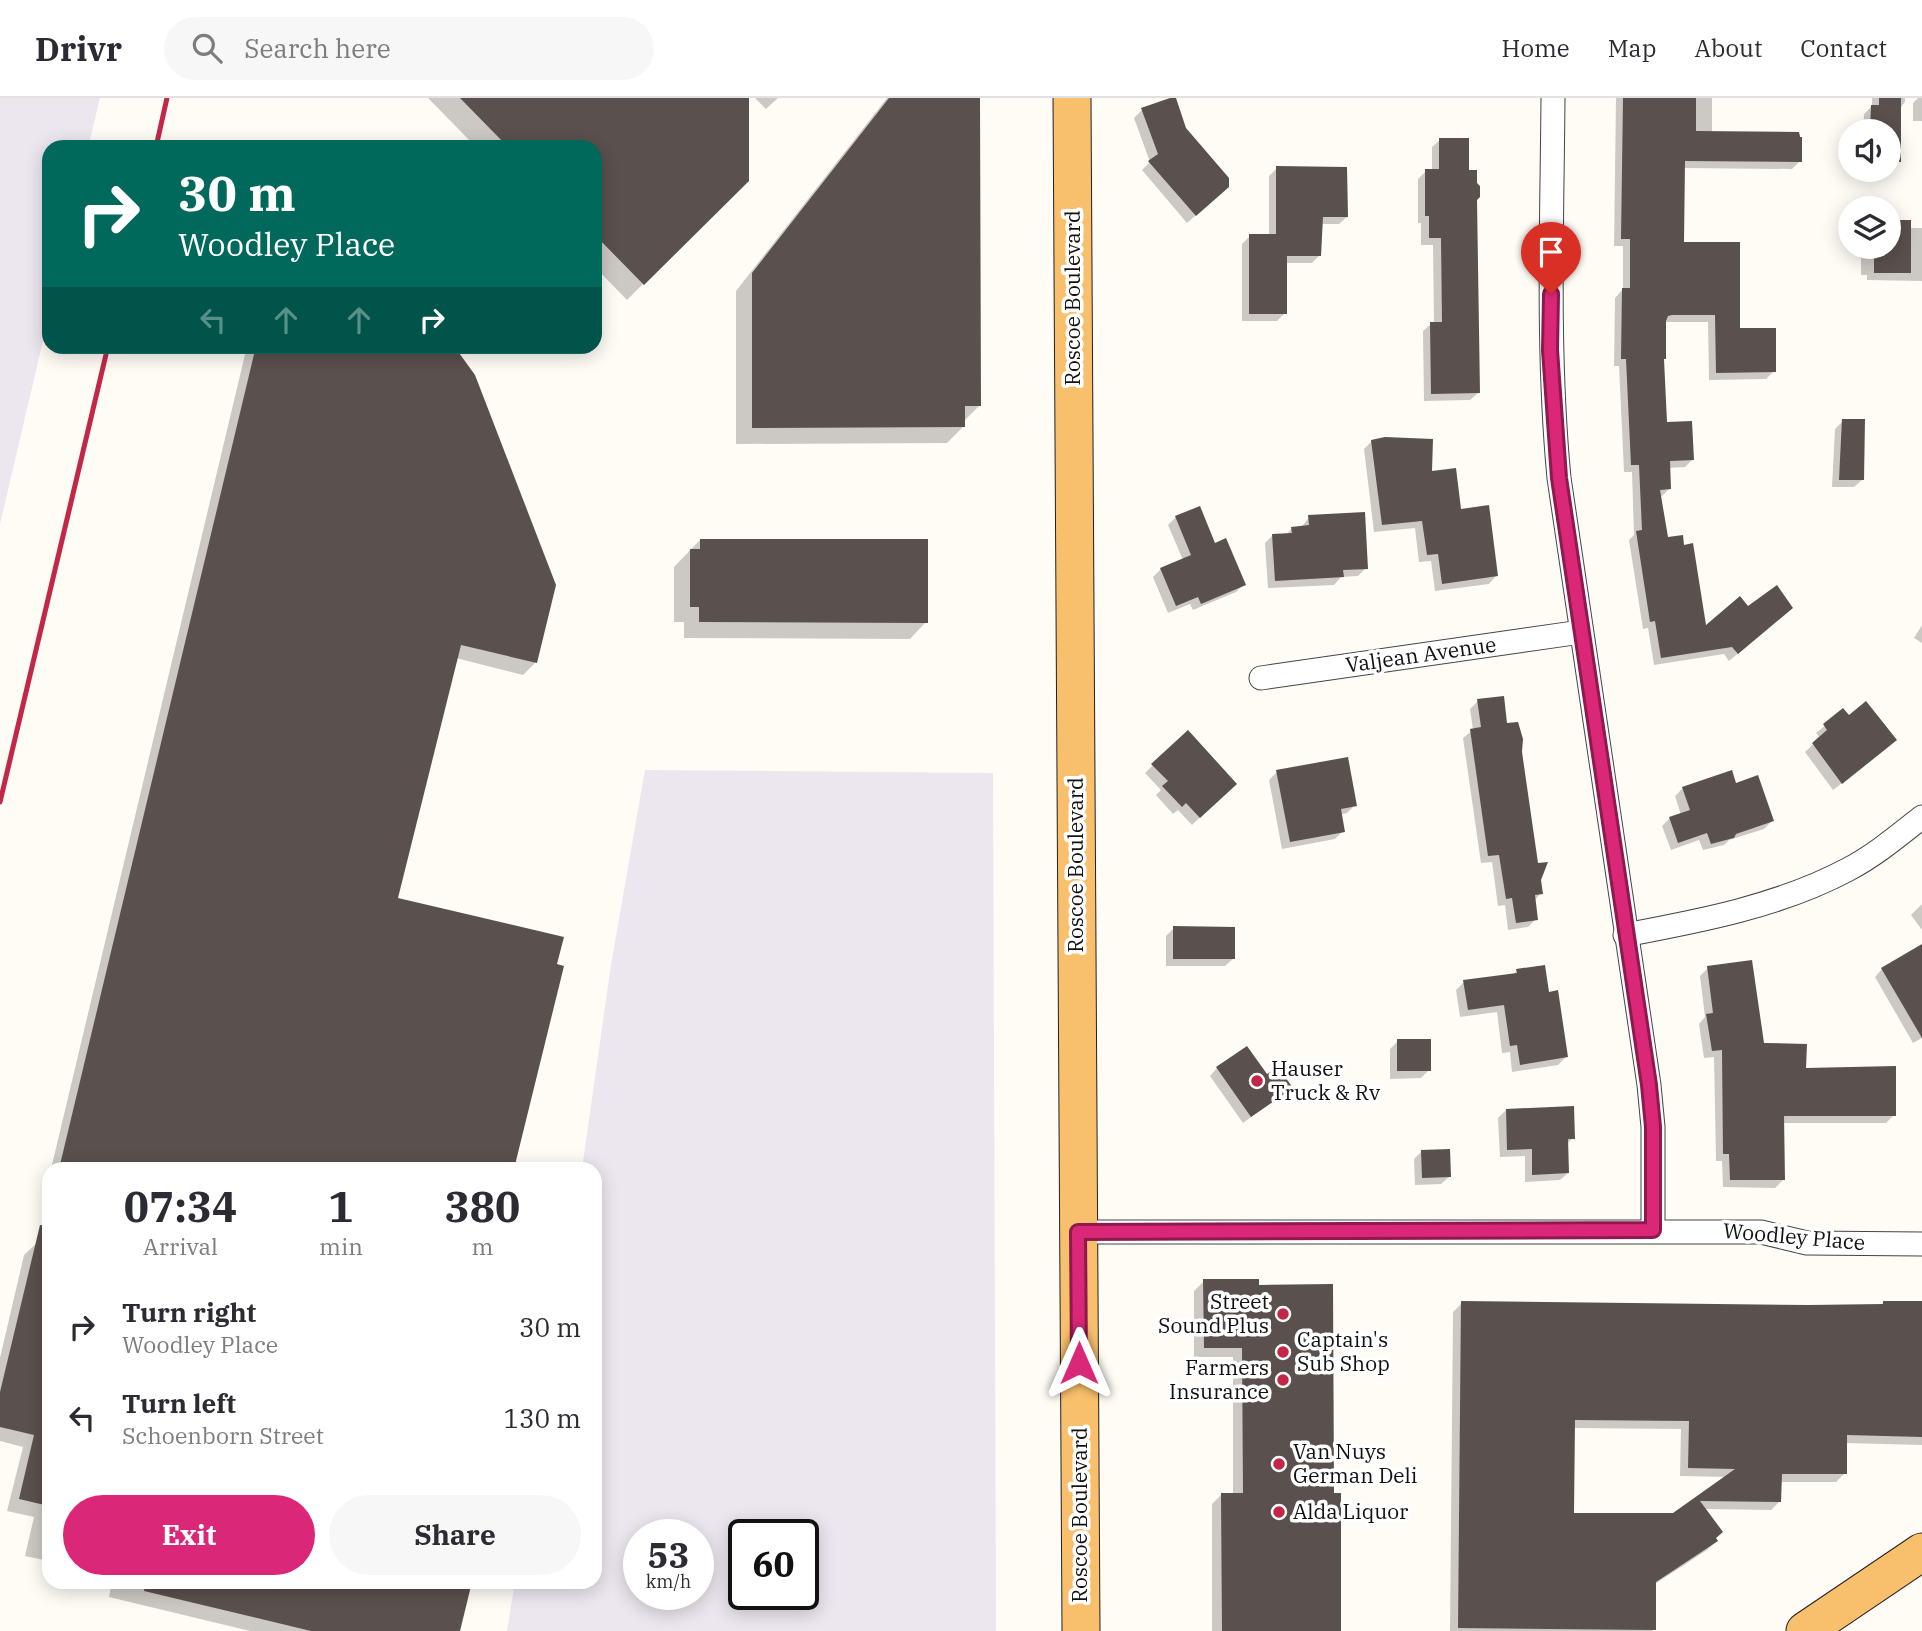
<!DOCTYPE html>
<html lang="en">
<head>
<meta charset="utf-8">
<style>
	:root { --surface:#fff; --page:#f7f7f7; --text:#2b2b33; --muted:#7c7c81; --line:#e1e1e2; --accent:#db2777 }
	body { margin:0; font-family:"IBM Plex Serif",serif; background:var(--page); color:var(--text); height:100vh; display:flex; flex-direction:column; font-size:26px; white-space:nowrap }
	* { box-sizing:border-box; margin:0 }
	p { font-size:23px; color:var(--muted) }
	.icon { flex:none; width:38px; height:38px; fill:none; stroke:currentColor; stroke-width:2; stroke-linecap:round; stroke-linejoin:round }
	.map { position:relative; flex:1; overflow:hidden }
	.sheet { position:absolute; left:42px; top:1064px; width:560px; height:427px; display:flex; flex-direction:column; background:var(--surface); border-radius:21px; box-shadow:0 4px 18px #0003 }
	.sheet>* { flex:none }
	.top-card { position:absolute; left:42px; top:42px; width:560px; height:214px; border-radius:21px; box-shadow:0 4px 18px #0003; background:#00695c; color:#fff; overflow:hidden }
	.fabs { position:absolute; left:1838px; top:21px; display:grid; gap:14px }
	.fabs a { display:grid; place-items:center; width:63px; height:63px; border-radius:50%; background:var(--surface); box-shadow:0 4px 18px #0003; font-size:35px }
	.speed { position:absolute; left:623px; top:1421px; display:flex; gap:14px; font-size:35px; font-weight:700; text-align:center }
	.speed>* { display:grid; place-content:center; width:91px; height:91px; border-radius:50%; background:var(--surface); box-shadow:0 4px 18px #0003; line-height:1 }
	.speed small { font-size:18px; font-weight:400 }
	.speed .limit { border:4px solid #111; border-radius:10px; background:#fff; color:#111 }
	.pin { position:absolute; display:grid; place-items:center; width:60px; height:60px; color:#fff; margin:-72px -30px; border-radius:50% 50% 50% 0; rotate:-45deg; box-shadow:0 0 7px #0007 }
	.pin .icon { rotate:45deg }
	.me { position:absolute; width:77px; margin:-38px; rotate:0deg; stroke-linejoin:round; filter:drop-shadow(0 0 5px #0008) }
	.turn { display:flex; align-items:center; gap:24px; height:147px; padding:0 21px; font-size:32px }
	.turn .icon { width:91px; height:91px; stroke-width:2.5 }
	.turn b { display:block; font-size:49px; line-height:60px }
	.lanes { display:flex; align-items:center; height:66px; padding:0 21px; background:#0003; justify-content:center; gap:35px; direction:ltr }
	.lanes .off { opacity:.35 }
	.eta { display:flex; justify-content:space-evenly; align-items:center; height:119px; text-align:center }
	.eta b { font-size:42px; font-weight:800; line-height:49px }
	.primary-button { display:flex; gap:14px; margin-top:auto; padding:14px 21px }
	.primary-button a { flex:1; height:80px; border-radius:42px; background:var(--accent); color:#fff; font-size:28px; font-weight:800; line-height:80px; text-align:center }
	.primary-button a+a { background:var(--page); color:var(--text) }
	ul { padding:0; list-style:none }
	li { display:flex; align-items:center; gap:21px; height:91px; padding:0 21px }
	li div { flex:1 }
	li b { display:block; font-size:26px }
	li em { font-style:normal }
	header { display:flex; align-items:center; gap:42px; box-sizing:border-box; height:98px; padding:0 35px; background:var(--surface); border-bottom:2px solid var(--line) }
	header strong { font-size:33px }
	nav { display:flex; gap:38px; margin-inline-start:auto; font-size:24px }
	.search { width:490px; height:63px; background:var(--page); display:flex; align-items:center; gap:18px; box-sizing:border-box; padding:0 24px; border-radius:38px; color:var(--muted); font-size:26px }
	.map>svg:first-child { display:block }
	.industrial { fill:#ece6ef; fill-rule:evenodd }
	.shadow { fill:#0003; fill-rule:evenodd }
	.building { fill:#5a504d; fill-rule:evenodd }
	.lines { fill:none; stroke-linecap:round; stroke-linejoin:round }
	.street-casing { stroke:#444; stroke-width:25 }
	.primary-casing { stroke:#222; stroke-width:39 }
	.street { stroke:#fff; stroke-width:23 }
	.primary { stroke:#f8bf6c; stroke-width:37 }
	.rail { stroke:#c32747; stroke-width:5 }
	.route-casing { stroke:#8e194d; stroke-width:18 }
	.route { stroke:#db2777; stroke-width:12 }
	.poi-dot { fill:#c32747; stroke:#fff; stroke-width:2.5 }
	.labels { text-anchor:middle; stroke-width:7; stroke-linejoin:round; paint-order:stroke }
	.street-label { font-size:21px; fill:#111; stroke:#fff }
	.poi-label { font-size:21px; fill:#111; stroke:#fff; text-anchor:start }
</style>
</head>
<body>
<header>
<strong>Drivr</strong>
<div class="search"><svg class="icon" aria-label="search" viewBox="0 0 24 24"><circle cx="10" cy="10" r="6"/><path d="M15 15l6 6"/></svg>Search here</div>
<nav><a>Home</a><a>Map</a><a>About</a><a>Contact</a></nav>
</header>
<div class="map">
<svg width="1922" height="1533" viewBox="0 0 1922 1533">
	<rect width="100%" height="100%" fill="#fffbf5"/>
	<g class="industrial">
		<path d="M 0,0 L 100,0 L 88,49 L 49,49 L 49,217 L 0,426 Z"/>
		<path d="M 645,672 L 993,675 L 996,1533 L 507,1533 L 515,1484 L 595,1484 L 595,1071 L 582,1071 L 611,867 ZM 639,1437 L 698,1437 L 698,1496 L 639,1496 ZM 744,1437 L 803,1437 L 803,1496 L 744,1496 Z"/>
	</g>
	<g class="shadow">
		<path d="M 428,0 L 747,0 L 747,82 L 627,202 L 595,169 L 595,49 L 476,49 Z"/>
		<path d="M 755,0 L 778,0 L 766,11 Z"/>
		<path d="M 887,0 L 979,0 L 980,307 L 964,323 L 964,328 L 947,345 L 736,346 L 736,193 Z"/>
		<path d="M 1616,0 L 1712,0 L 1712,35 L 1800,36 L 1800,63 L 1792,71 L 1683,70 L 1682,145 L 1738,232 L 1774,273 L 1766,281 L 1709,282 L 1708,224 L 1665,224 L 1662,263 L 1665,326 L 1693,361 L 1685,369 L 1668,370 L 1669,391 L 1661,399 L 1666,441 L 1705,530 L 1747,511 L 1783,517 L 1729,563 L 1724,556 L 1654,567 L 1648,530 L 1643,531 L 1629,442 L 1634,437 L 1632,374 L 1624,374 L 1619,268 L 1614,268 L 1615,200 L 1623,191 L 1623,148 L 1614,148 Z"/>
		<path d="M 1872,0 L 1905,0 L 1905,4 L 1900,10 L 1900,63 L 1892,71 L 1888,71 L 1888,33 L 1863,33 L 1864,16 L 1872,8 Z"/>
		<path d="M 1918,0 L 1922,0 L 1922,23 L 1913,23 L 1913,5 Z"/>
		<path d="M 1142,12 L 1184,31 L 1219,97 L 1187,125 L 1142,72 L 1150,64 L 1134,20 Z"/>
		<path d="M 1440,42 L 1467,73 L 1475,102 L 1478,295 L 1470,302 L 1424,303 L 1423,233 L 1431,226 L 1434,226 L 1433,147 L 1421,147 L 1421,125 L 1418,125 L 1418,81 L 1426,73 L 1432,73 L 1432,49 Z"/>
		<path d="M 1277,70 L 1347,119 L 1339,126 L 1321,126 L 1320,157 L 1312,165 L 1286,165 L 1285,215 L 1277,223 L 1242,223 L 1242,146 L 1250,138 L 1269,138 L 1269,78 Z"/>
		<path d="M 1909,130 L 1922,130 L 1922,183 L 1867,182 L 1867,177 L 1861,177 L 1861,149 L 1888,149 Z"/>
		<path d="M 247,248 L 452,248 L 554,487 L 535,565 L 523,577 L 456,560 L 396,801 L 512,1071 L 51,1071 Z"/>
		<path d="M 1843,323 L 1862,382 L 1854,389 L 1832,389 L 1835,331 Z"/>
		<path d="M 1372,343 L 1430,375 L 1460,413 L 1496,478 L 1489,486 L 1435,493 L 1431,463 L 1419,464 L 1415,430 L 1374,434 L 1364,351 Z"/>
		<path d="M 1176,419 L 1214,447 L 1244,486 L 1236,494 L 1193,512 L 1190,506 L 1168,515 L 1153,479 L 1161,471 L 1183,462 L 1168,427 Z"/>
		<path d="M 1309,419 L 1366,470 L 1358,478 L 1341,479 L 1334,487 L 1268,490 L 1265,445 L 1273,437 L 1286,437 L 1292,430 L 1301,430 Z"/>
		<path d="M 700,442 L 926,524 L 910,541 L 684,540 L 684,524 L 674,524 L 674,469 Z"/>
		<path d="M 1922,527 L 1922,545 L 1914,540 Z"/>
		<path d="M 1478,603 L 1506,627 L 1521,654 L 1541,795 L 1534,803 L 1536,821 L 1528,829 L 1508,832 L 1505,807 L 1498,808 L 1492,764 L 1481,765 L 1463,640 L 1473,632 L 1470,611 Z"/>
		<path d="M 1843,613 L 1887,650 L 1833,692 L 1805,654 L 1820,640 L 1816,635 Z"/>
		<path d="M 1153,667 L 1235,686 L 1192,727 L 1178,712 L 1173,716 L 1156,697 L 1161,692 L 1145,675 Z"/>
		<path d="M 1277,674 L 1355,707 L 1347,715 L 1340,717 L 1343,733 L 1335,741 L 1282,751 L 1269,682 Z"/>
		<path d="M 1735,687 L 1772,723 L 1764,731 L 1729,742 L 1724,747 L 1703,752 L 1699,742 L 1671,752 L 1662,728 L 1670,720 L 1681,717 L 1675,698 L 1683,690 Z"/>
		<path d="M 1922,806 L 1922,832 L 1911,817 Z"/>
		<path d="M 1174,830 L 1233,861 L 1225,868 L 1166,868 L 1166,838 Z"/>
		<path d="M 1922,848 L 1922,940 L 1913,945 L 1875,879 L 1882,871 Z"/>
		<path d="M 1708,870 L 1762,947 L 1805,972 L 1894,1017 L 1886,1025 L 1783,1025 L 1783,1082 L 1775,1090 L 1723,1089 L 1722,1063 L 1716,1063 L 1714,959 L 1704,960 L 1699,926 L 1705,919 L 1700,878 Z"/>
		<path d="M 1517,873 L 1547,896 L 1566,959 L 1558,967 L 1512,974 L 1510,954 L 1502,955 L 1497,914 L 1460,919 L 1456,892 L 1464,884 L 1512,877 Z"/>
		<path d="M 1398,943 L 1429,972 L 1421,980 L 1390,981 L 1390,951 Z"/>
		<path d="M 1217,970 L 1290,990 L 1243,1025 L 1210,978 Z"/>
		<path d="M 1506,1012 L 1573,1040 L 1567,1046 L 1568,1075 L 1560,1082 L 1525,1084 L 1525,1058 L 1500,1059 L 1498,1020 Z"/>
		<path d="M 1422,1053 L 1449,1079 L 1441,1086 L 1415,1087 L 1414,1061 Z"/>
		<path d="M 37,1145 L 49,1148 L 49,1463 L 25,1458 L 34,1419 L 7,1413 L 23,1349 L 0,1343 L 0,1260 L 24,1157 Z"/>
		<path d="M 1204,1183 L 1332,1396 L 1339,1533 L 1212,1533 L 1212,1406 L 1222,1396 L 1233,1396 L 1233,1259 L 1194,1259 L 1194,1193 Z"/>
		<path d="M 1884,1204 L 1922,1205 L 1922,1347 L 1845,1345 L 1845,1375 L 1836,1384 L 1780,1384 L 1780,1403 L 1771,1412 L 1704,1411 L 1716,1443 L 1707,1452 L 1655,1486 L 1654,1531 L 1652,1533 L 1450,1533 L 1453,1214 L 1462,1205 L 1880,1208 ZM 1573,1330 L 1681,1331 L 1680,1378 L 1727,1379 L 1674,1417 L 1572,1417 Z"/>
		<path d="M 112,1484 L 470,1484 L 458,1533 L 250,1533 L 109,1499 Z"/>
	</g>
	<g class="building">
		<path d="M 460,0 L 749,0 L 749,83 L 644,187 L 595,137 L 595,49 L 508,49 Z"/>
		<path d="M 889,0 L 980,0 L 981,308 L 965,308 L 965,329 L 752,330 L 752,175 Z"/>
		<path d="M 1170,0 L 1176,0 L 1186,30 L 1229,80 L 1229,89 L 1196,118 L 1148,63 L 1158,56 L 1141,10 Z"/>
		<path d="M 1623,0 L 1696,0 L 1696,33 L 1799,34 L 1800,39 L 1802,39 L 1802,64 L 1685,63 L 1684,144 L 1740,144 L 1740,230 L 1776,230 L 1776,274 L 1716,275 L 1715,217 L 1672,217 L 1668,218 L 1666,223 L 1666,261 L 1664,261 L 1667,324 L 1692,323 L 1694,362 L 1670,363 L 1671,391 L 1660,392 L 1668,439 L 1683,437 L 1684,447 L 1693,445 L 1706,527 L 1740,498 L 1748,508 L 1777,487 L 1793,510 L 1738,556 L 1732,549 L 1661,560 L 1655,523 L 1650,524 L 1636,433 L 1642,432 L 1639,367 L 1631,367 L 1626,261 L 1621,261 L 1622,190 L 1630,190 L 1630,141 L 1621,141 Z"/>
		<path d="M 1879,0 L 1901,0 L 1901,64 L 1888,64 L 1888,33 L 1870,33 L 1871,7 L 1879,7 Z"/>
		<path d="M 1439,40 L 1469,40 L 1469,72 L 1477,72 L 1477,85 L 1480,88 L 1480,99 L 1477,102 L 1480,295 L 1431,296 L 1430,224 L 1442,224 L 1441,140 L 1429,140 L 1429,118 L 1425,118 L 1425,71 L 1439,71 Z"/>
		<path d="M 1276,68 L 1347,69 L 1348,119 L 1323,119 L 1321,158 L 1287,158 L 1287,216 L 1249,216 L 1249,136 L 1276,136 Z"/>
		<path d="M 1888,122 L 1911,122 L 1911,175 L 1874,175 L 1874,149 L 1888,149 Z"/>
		<path d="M 256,248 L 454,248 L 475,277 L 556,487 L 537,565 L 461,547 L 398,800 L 564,839 L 557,866 L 564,868 L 514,1071 L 59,1071 Z"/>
		<path d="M 1842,321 L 1865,321 L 1864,382 L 1839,382 Z"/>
		<path d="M 1385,339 L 1433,341 L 1432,373 L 1456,370 L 1461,411 L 1489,407 L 1498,478 L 1442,486 L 1438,456 L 1427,457 L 1422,423 L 1382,427 L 1371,342 Z"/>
		<path d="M 1200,408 L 1215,445 L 1226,440 L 1246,487 L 1201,506 L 1198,499 L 1176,508 L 1160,470 L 1191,457 L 1175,418 Z"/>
		<path d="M 1365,414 L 1368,471 L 1343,472 L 1344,479 L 1275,483 L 1272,436 L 1292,435 L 1291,429 L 1309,427 L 1308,417 Z"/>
		<path d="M 700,441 L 928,441 L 928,525 L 699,524 L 699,509 L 690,509 L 690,451 L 700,451 Z"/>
		<path d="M 1504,598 L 1507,625 L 1518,624 L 1523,641 L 1522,654 L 1538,765 L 1548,764 L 1541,782 L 1543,796 L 1535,797 L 1538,822 L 1516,825 L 1512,800 L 1506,801 L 1499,757 L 1488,758 L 1470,631 L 1481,629 L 1477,601 Z"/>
		<path d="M 1866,603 L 1897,642 L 1842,686 L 1812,645 L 1827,632 L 1823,626 L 1843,610 L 1849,617 Z"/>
		<path d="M 1188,632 L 1237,686 L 1200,720 L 1186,705 L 1182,709 L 1162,688 L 1168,683 L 1151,666 Z"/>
		<path d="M 1348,659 L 1357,708 L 1341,711 L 1345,734 L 1290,744 L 1276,672 Z"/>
		<path d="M 1732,672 L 1736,685 L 1758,677 L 1774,723 L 1736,736 L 1734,740 L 1726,742 L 1711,746 L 1707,735 L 1678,745 L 1669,719 L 1690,712 L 1682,689 Z"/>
		<path d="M 1173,828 L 1235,829 L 1235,861 L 1173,861 Z"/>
		<path d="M 1922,846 L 1922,940 L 1881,870 Z"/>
		<path d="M 1752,862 L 1764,945 L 1807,946 L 1806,970 L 1896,968 L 1896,1018 L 1784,1018 L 1785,1082 L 1730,1082 L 1729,1056 L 1723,1056 L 1722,952 L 1712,953 L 1706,916 L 1713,915 L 1707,868 Z"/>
		<path d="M 1545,867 L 1549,894 L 1558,892 L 1568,959 L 1520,967 L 1517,947 L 1510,948 L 1504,907 L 1468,912 L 1463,882 L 1517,875 L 1516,871 Z"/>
		<rect x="1397" y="941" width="34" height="32"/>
		<path d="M 1247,948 L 1267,976 L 1278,969 L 1293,990 L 1251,1019 L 1216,969 Z"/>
		<path d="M 1574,1008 L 1575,1041 L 1568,1041 L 1569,1075 L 1532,1077 L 1532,1051 L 1507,1052 L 1506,1011 Z"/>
		<path d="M 1450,1051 L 1451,1079 L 1422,1080 L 1421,1052 Z"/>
		<path d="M 40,1127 L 49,1128 L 49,1408 L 19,1401 L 34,1337 L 0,1329 L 0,1294 Z"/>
		<path d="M 1203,1181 L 1259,1181 L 1259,1187 L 1333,1186 L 1334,1395 L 1341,1395 L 1341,1533 L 1222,1533 L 1221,1395 L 1243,1395 L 1242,1250 L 1204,1250 Z"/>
		<path d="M 1461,1203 L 1809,1207 L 1883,1206 L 1883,1203 L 1922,1203 L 1922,1339 L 1847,1337 L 1847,1376 L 1782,1376 L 1781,1404 L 1700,1403 L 1723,1434 L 1716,1440 L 1718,1443 L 1656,1484 L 1656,1532 L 1458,1530 ZM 1575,1322 L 1689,1323 L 1688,1370 L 1735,1371 L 1673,1415 L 1574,1415 Z"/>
		<path d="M 145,1484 L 472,1484 L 460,1533 L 311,1533 L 144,1493 Z"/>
	</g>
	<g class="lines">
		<g class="street-casing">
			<g id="street">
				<path d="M 1553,0 C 1552,127 1547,254 1559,380 L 1649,987 L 1653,1029 L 1653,1132"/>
				<path d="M 1261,580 L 1581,534"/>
				<path d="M 1625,837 C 1700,823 1779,808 1847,772 C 1874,758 1898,738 1922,719"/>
				<path d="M 1078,1134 L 1761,1134 L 1807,1145 L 1922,1146"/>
			</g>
		</g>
		<g class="primary-casing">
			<g id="primary">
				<path d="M 1072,0 L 1081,1533"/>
				<path d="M 1805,1533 L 1922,1454"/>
			</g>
		</g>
		<use href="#street" class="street"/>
		<use href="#primary" class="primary"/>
		<g class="rail">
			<path d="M 156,49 L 167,0"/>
			<path d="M 0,704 L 108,248"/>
		</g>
	</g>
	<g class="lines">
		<g class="route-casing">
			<path id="route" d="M 1079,1265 L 1078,1134 L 1653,1132 L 1653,1029 L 1649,987 L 1559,380 L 1550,252 L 1551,196"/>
		</g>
		<use href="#route" class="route"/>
	</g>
	<g class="poi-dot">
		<circle cx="1257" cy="983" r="7"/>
		<circle cx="1283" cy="1216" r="7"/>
		<circle cx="1283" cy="1254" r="7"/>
		<circle cx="1283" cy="1282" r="7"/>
		<circle cx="1279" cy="1366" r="7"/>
		<circle cx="1279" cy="1414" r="7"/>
	</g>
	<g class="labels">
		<g class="street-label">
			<text transform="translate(1073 200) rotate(-90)" y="7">Roscoe Boulevard</text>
			<text transform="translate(1421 557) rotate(-8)" y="7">Valjean Avenue</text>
			<text transform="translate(1076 767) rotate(-90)" y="7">Roscoe Boulevard</text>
			<text transform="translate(1794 1139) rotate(5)" y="7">Woodley Place</text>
			<text transform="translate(1080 1417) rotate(-90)" y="7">Roscoe Boulevard</text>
		</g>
		<g class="poi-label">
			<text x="1271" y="978">Hauser<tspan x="1271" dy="24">Truck &amp; Rv</tspan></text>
			<text x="1269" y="1211" text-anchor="end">Street<tspan x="1269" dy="24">Sound Plus</tspan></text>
			<text x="1297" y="1249">Captain's<tspan x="1297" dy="24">Sub Shop</tspan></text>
			<text x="1269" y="1277" text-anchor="end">Farmers<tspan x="1269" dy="24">Insurance</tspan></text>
			<text x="1293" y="1361">Van Nuys<tspan x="1293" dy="24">German Deli</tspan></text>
			<text x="1293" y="1421">Alda Liquor</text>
		</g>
	</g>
</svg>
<div class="fabs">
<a><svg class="icon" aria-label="sound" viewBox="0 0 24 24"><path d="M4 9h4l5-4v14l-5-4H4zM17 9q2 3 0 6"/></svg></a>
<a><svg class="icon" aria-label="layers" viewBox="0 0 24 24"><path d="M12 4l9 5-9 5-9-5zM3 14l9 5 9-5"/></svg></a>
</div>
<div class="speed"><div>53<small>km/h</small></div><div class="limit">60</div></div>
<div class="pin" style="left:1551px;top:196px;background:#d93025"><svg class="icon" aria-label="arrive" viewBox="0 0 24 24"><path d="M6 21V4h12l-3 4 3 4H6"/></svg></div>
<svg class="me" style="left:1079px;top:1265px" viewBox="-20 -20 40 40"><path d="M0-17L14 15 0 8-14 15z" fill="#db2777" stroke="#fff" stroke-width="4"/></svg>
<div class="top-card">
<div class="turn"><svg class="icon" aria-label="right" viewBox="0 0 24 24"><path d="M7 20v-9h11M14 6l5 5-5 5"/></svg><div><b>30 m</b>Woodley Place</div></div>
<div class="lanes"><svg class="icon off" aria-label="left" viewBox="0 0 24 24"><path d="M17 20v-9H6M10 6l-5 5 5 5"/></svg><svg class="icon off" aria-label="ahead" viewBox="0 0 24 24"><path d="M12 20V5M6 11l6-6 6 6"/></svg><svg class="icon off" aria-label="ahead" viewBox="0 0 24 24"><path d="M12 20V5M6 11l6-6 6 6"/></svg><svg class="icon" aria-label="right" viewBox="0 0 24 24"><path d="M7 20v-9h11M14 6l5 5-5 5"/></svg></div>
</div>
<section class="sheet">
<div class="eta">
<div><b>07:34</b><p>Arrival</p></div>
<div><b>1</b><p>min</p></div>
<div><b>380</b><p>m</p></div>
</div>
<ul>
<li><svg class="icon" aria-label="right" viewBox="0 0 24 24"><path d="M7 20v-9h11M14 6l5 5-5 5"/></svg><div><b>Turn right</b><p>Woodley Place</p></div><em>30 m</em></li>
<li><svg class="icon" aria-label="left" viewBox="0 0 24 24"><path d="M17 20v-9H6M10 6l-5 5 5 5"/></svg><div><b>Turn left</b><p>Schoenborn Street</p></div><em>130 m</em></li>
</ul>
<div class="primary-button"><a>Exit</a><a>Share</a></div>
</section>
</div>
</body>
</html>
